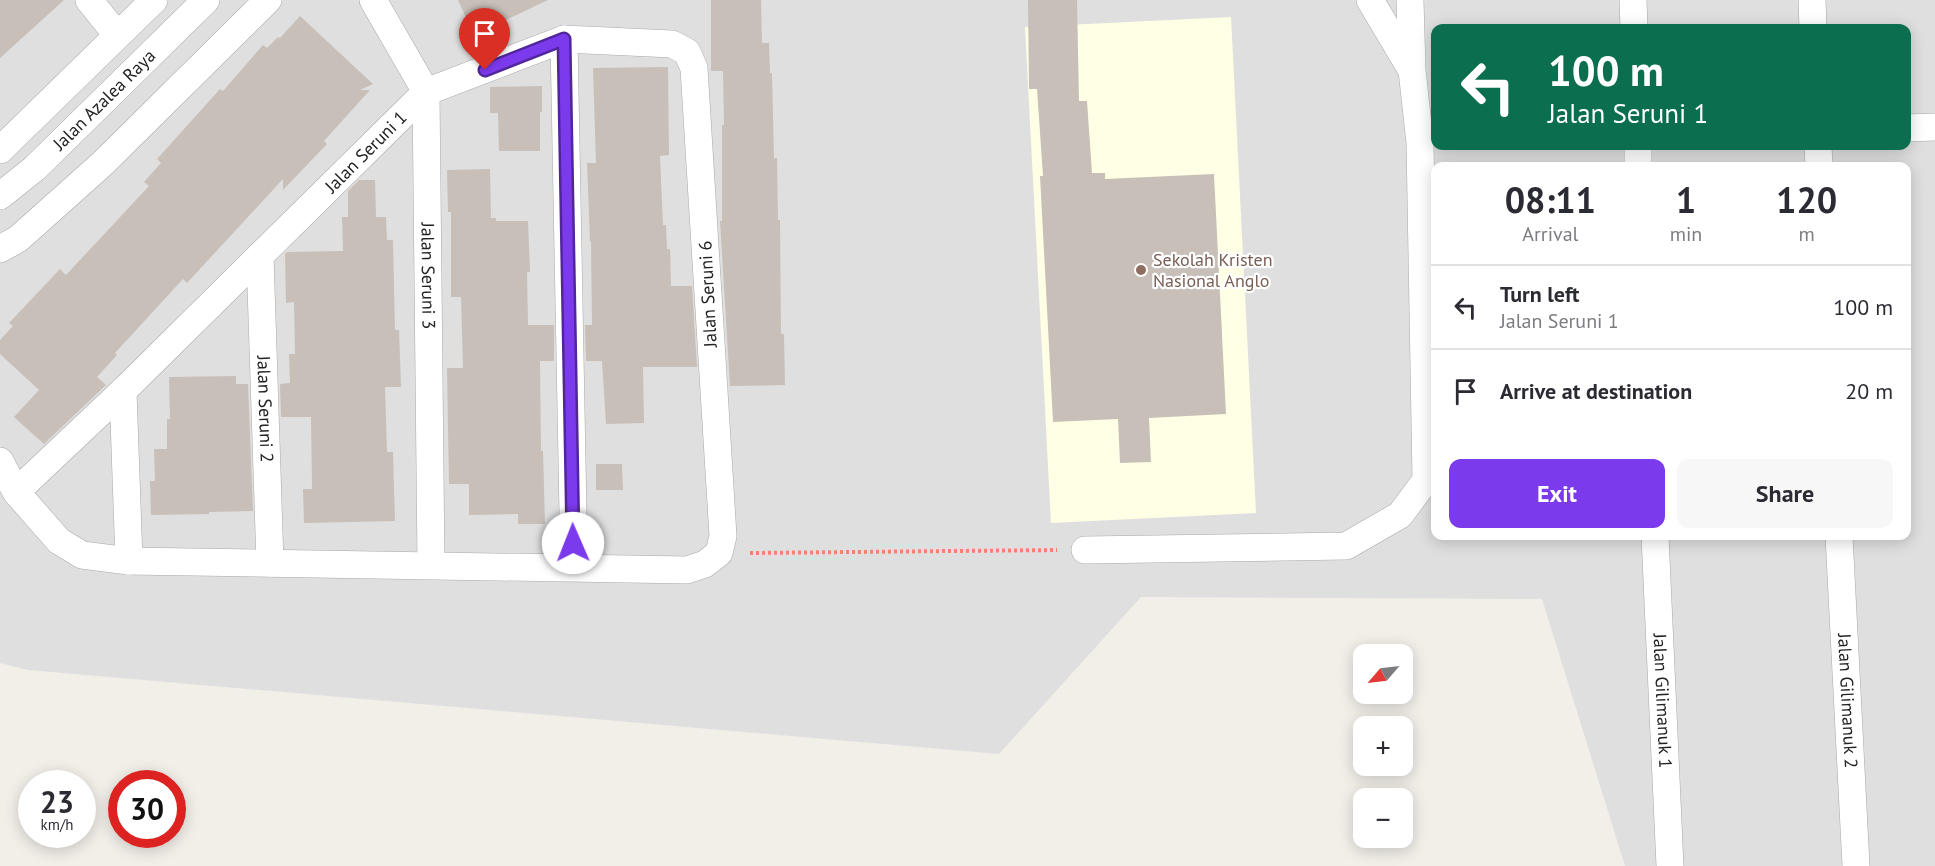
<!DOCTYPE html>
<html lang="en">
<head>
<meta charset="utf-8">
<style>
	:root { --surface:#fff; --page:#f7f7f7; --text:#2b2b33; --muted:#7c7c81; --line:#e1e1e2; --accent:#7c3aed }
	body { margin:0; font-family:"PT Sans",sans-serif; background:var(--page); color:var(--text); height:100vh; display:flex; flex-direction:column; font-size:22px; white-space:nowrap }
	* { box-sizing:border-box; margin:0 }
	p { font-size:20px; color:var(--muted) }
	.icon { flex:none; width:33px; height:33px; fill:none; stroke:currentColor; stroke-width:2; stroke-linecap:round; stroke-linejoin:round }
	.map { position:relative; flex:1; overflow:hidden }
	.drawer { position:absolute; left:1431px; top:162px; width:480px; height:378px; display:flex; flex-direction:column; background:var(--surface); border-radius:12px; box-shadow:0 3px 15px #0003 }
	.drawer>* { flex:none }
	.hud { position:absolute; left:1431px; top:24px; width:480px; height:126px; border-radius:12px; box-shadow:0 3px 15px #0003; background:#0b6e4f; color:#fff; overflow:hidden }
	.needle { width:39px; rotate:242deg }
	.controls { position:absolute; left:1353px; top:644px; display:grid; gap:12px }
	.controls a { display:grid; place-items:center; width:60px; height:60px; border-radius:12px; background:var(--surface); box-shadow:0 3px 15px #0003; font-size:30px }
	.speed { position:absolute; left:18px; top:770px; display:flex; gap:12px; font-size:30px; font-weight:700; text-align:center }
	.speed>* { display:grid; place-content:center; width:78px; height:78px; border-radius:50%; background:var(--surface); box-shadow:0 3px 15px #0003; line-height:1 }
	.speed small { font-size:15px; font-weight:400 }
	.speed .limit { border:9px solid #d22; background:#fff; color:#111 }
	.pin { position:absolute; display:grid; place-items:center; width:51px; height:51px; color:#fff; margin:-62px -26px; border-radius:50% 50% 50% 0; rotate:-45deg; box-shadow:0 0 6px #0007 }
	.pin .icon { rotate:45deg }
	.me { position:absolute; width:66px; margin:-33px; rotate:359deg; stroke-linejoin:round; filter:drop-shadow(0 0 4px #0008) }
	.turn { display:flex; align-items:center; gap:21px; height:126px; padding:0 18px; font-size:27px }
	.turn .icon { width:78px; height:78px; stroke-width:2.5 }
	.turn b { display:block; font-size:42px; line-height:51px }
	.eta { display:flex; justify-content:space-evenly; align-items:center; height:102px; text-align:center }
	.eta b { font-size:36px; font-weight:800; line-height:42px }
	.button { display:flex; gap:12px; margin-top:auto; padding:12px 18px }
	.button a { flex:1; height:69px; border-radius:12px; background:var(--accent); color:#fff; font-size:24px; font-weight:800; line-height:69px; text-align:center }
	.button a+a { background:var(--page); color:var(--text) }
	ul { padding:0; list-style:none }
	li { display:flex; align-items:center; gap:18px; height:84px; padding:0 18px; border-top:2px solid var(--line) }
	li div { flex:1 }
	li b { display:block; font-size:22px }
	li em { font-style:normal }
	.map>svg:first-child { display:block }
	.residential { fill:#e0dfdf; fill-rule:evenodd }
	.education { fill:#ffffe5 }
	.building { fill:#c7bfb8 }
	.lines { fill:none; stroke-linecap:round; stroke-linejoin:round }
	.street-casing { stroke:#a9a9a9; stroke-width:28 }
	.path { stroke:#fa8072; stroke-width:4; stroke-dasharray:3 3; stroke-linecap:butt }
	.street { stroke:#fff; stroke-width:27 }
	.route-casing { stroke:#51269a; stroke-width:15 }
	.route { stroke:#7c3aed; stroke-width:10 }
	.education-dot { fill:#8d6e63; stroke:#fff; stroke-width:2 }
	.labels { text-anchor:middle; stroke-width:4.5; stroke-linejoin:round; paint-order:stroke }
	.street-label { font-size:18px; fill:#222; stroke:#fff }
	.education-label { font-size:18px; fill:#785e54; stroke:#fff; text-anchor:start }
</style>
</head>
<body>
<div class="map">
<svg width="1935" height="866" viewBox="0 0 1935 866">
	<rect width="100%" height="100%" fill="#f2efe9"/>
	<path class="residential" d="M 0,0 L 1935,0 L 1935,866 L 1625,866 L 1542,599 L 1141,597 L 999,754 L 28,670 L 0,663 ZM 1436,28 L 1906,28 L 1906,146 L 1436,146 ZM 1436,166 L 1906,166 L 1906,536 L 1436,536 Z"/>
	<path class="education" d="M 1231,17 L 1256,513 L 1051,523 L 1025,27 Z"/>
	<g class="building">
		<path d="M 0,0 L 64,0 L 0,58 Z"/>
		<path d="M 458,0 L 548,0 L 474,35 Z"/>
		<path d="M 711,0 L 761,0 L 762,43 L 769,43 L 770,73 L 772,73 L 774,158 L 777,158 L 778,220 L 780,220 L 781,334 L 784,334 L 785,385 L 730,386 L 720,221 L 722,221 L 722,125 L 724,125 L 723,71 L 711,71 Z"/>
		<path d="M 1028,0 L 1077,0 L 1079,101 L 1087,101 L 1092,173 L 1105,173 L 1105,179 L 1214,174 L 1226,414 L 1149,418 L 1151,462 L 1120,463 L 1118,419 L 1053,422 L 1040,176 L 1043,176 L 1037,89 L 1029,89 Z"/>
		<path d="M 300,16 L 373,84 L 360,90 L 370,90 L 324,141 L 327,144 L 283,190 L 283,179 L 187,283 L 183,279 L 115,353 L 117,355 L 97,377 L 106,385 L 44,444 L 14,417 L 39,390 L 0,354 L 0,340 L 13,326 L 9,323 L 60,269 L 66,275 L 149,186 L 144,182 L 161,163 L 157,159 L 220,89 L 223,91 L 263,45 L 267,48 L 278,37 L 280,38 Z"/>
		<path d="M 668,67 L 669,155 L 660,156 L 663,225 L 666,225 L 667,249 L 670,249 L 671,286 L 692,286 L 697,367 L 643,367 L 644,423 L 606,424 L 602,361 L 586,361 L 585,325 L 592,325 L 591,242 L 590,241 L 587,163 L 596,163 L 593,68 Z"/>
		<path d="M 542,86 L 542,112 L 540,112 L 540,151 L 499,151 L 498,113 L 490,113 L 490,87 Z"/>
		<path d="M 490,169 L 491,218 L 496,218 L 496,221 L 528,221 L 530,272 L 527,272 L 528,325 L 554,325 L 554,361 L 540,361 L 541,451 L 543,451 L 545,524 L 518,524 L 518,514 L 469,515 L 469,484 L 449,484 L 447,368 L 463,368 L 461,297 L 451,297 L 451,212 L 448,212 L 447,170 Z"/>
		<path d="M 359,180 L 375,180 L 376,217 L 386,217 L 387,240 L 393,240 L 395,330 L 399,330 L 401,387 L 385,387 L 387,452 L 393,452 L 395,521 L 304,523 L 303,489 L 312,489 L 311,417 L 281,417 L 280,384 L 290,383 L 289,354 L 295,354 L 294,302 L 286,303 L 285,254 L 287,252 L 343,251 L 342,217 L 348,217 L 348,191 Z"/>
		<path d="M 236,376 L 236,384 L 248,384 L 253,511 L 209,512 L 209,514 L 151,515 L 150,481 L 155,481 L 154,449 L 167,449 L 167,419 L 170,419 L 169,377 Z"/>
		<path d="M 596,464 L 622,464 L 623,490 L 596,490 Z"/>
	</g>
	<g class="lines">
		<g class="street-casing">
			<g id="street">
				<path d="M 89,0 L 117,35"/>
				<path id="s1" d="M 373,0 L 426,92 L 431,565"/>
				<path d="M 1370,0 L 1411,69"/>
				<path d="M 1633,0 L 1634,28"/>
				<path d="M 1812,0 L 1813,28"/>
				<path d="M 564,39 L 574,567"/>
				<path d="M 1906,128 L 1935,127"/>
				<path d="M 1638,146 L 1638,166"/>
				<path d="M 1818,146 L 1819,166"/>
				<path d="M 0,150 L 154,0"/>
				<path id="s2" d="M 0,196 L 35,168 L 206,0"/>
				<path d="M 0,249 L 18,239 L 102,164 L 268,0"/>
				<path id="s3" d="M 260,256 L 270,563"/>
				<path d="M 123,391 L 129,561"/>
				<path d="M 0,461 L 16,492 L 59,541 L 82,555 L 129,561 L 687,570 L 705,564 L 719,553 L 723,536 L 694,68 L 687,52 L 672,44 L 564,39 L 426,92 L 123,391 L 16,492"/>
				<path id="s4" d="M 1655,536 L 1670,866"/>
				<path id="s5" d="M 1839,536 L 1856,866"/>
				<path d="M 1085,550 L 1346,546 L 1400,515 L 1426,480 L 1420,143 L 1412,70 L 1410,0"/>
			</g>
		</g>
		<path class="path" d="M 750,553 L 1057,550"/>
		<use href="#street" class="street"/>
	</g>
	<g class="lines">
		<g class="route-casing">
			<path id="route" d="M 485,70 L 564,39 L 573,543"/>
		</g>
		<use href="#route" class="route"/>
	</g>
	<circle class="education-dot" cx="1141" cy="270" r="6"/>
	<g class="labels">
		<g class="street-label">
			<text dy="6" stroke="none"><textPath href="#s2" startOffset="142">Jalan Azalea Raya</textPath></text>
			<text transform="translate(366 152) rotate(-45)" y="6">Jalan Seruni 1</text>
			<text dy="6" stroke="none"><textPath href="#s1" startOffset="290">Jalan Seruni 3</textPath></text>
			<text transform="translate(708 294) rotate(-93)" y="6">Jalan Seruni 6</text>
			<text dy="6" stroke="none"><textPath href="#s3" startOffset="153">Jalan Seruni 2</textPath></text>
			<text dy="6" stroke="none"><textPath href="#s4" startOffset="165">Jalan Gilimanuk 1</textPath></text>
			<text dy="6" stroke="none"><textPath href="#s5" startOffset="165">Jalan Gilimanuk 2</textPath></text>
		</g>
		<g class="education-label">
			<text x="1153" y="266">Sekolah Kristen<tspan x="1153" dy="21">Nasional Anglo</tspan></text>
		</g>
	</g>
</svg>
<div class="controls">
<a><svg class="needle" viewBox="-14 -14 28 28"><path d="M0-13l5 13h-10z" fill="#e53935"/><path d="M0 13l5-13h-10z" fill="#7c7c81"/></svg></a>
<a>+</a>
<a>−</a>
</div>
<div class="speed"><div>23<small>km/h</small></div><div class="limit">30</div></div>
<div class="pin" style="left:485px;top:70px;background:#d93025"><svg class="icon" aria-label="arrive" viewBox="0 0 24 24"><path d="M6 21V4h12l-3 4 3 4H6"/></svg></div>
<svg class="me" style="left:573px;top:543px" viewBox="-20 -20 40 40"><circle r="19" fill="#fff"/><path d="M0-13L10 11 0 6-10 11z" fill="#7c3aed"/></svg>
<div class="hud">
<div class="turn"><svg class="icon" aria-label="left" viewBox="0 0 24 24"><path d="M17 20v-9H6M10 6l-5 5 5 5"/></svg><div><b>100 m</b>Jalan Seruni 1</div></div>
</div>
<section class="drawer">
<div class="eta">
<div><b>08:11</b><p>Arrival</p></div>
<div><b>1</b><p>min</p></div>
<div><b>120</b><p>m</p></div>
</div>
<ul>
<li><svg class="icon" aria-label="left" viewBox="0 0 24 24"><path d="M17 20v-9H6M10 6l-5 5 5 5"/></svg><div><b>Turn left</b><p>Jalan Seruni 1</p></div><em>100 m</em></li>
<li><svg class="icon" aria-label="arrive" viewBox="0 0 24 24"><path d="M6 21V4h12l-3 4 3 4H6"/></svg><div><b>Arrive at destination</b></div><em>20 m</em></li>
</ul>
<div class="button"><a>Exit</a><a>Share</a></div>
</section>
</div>
</body>
</html>
